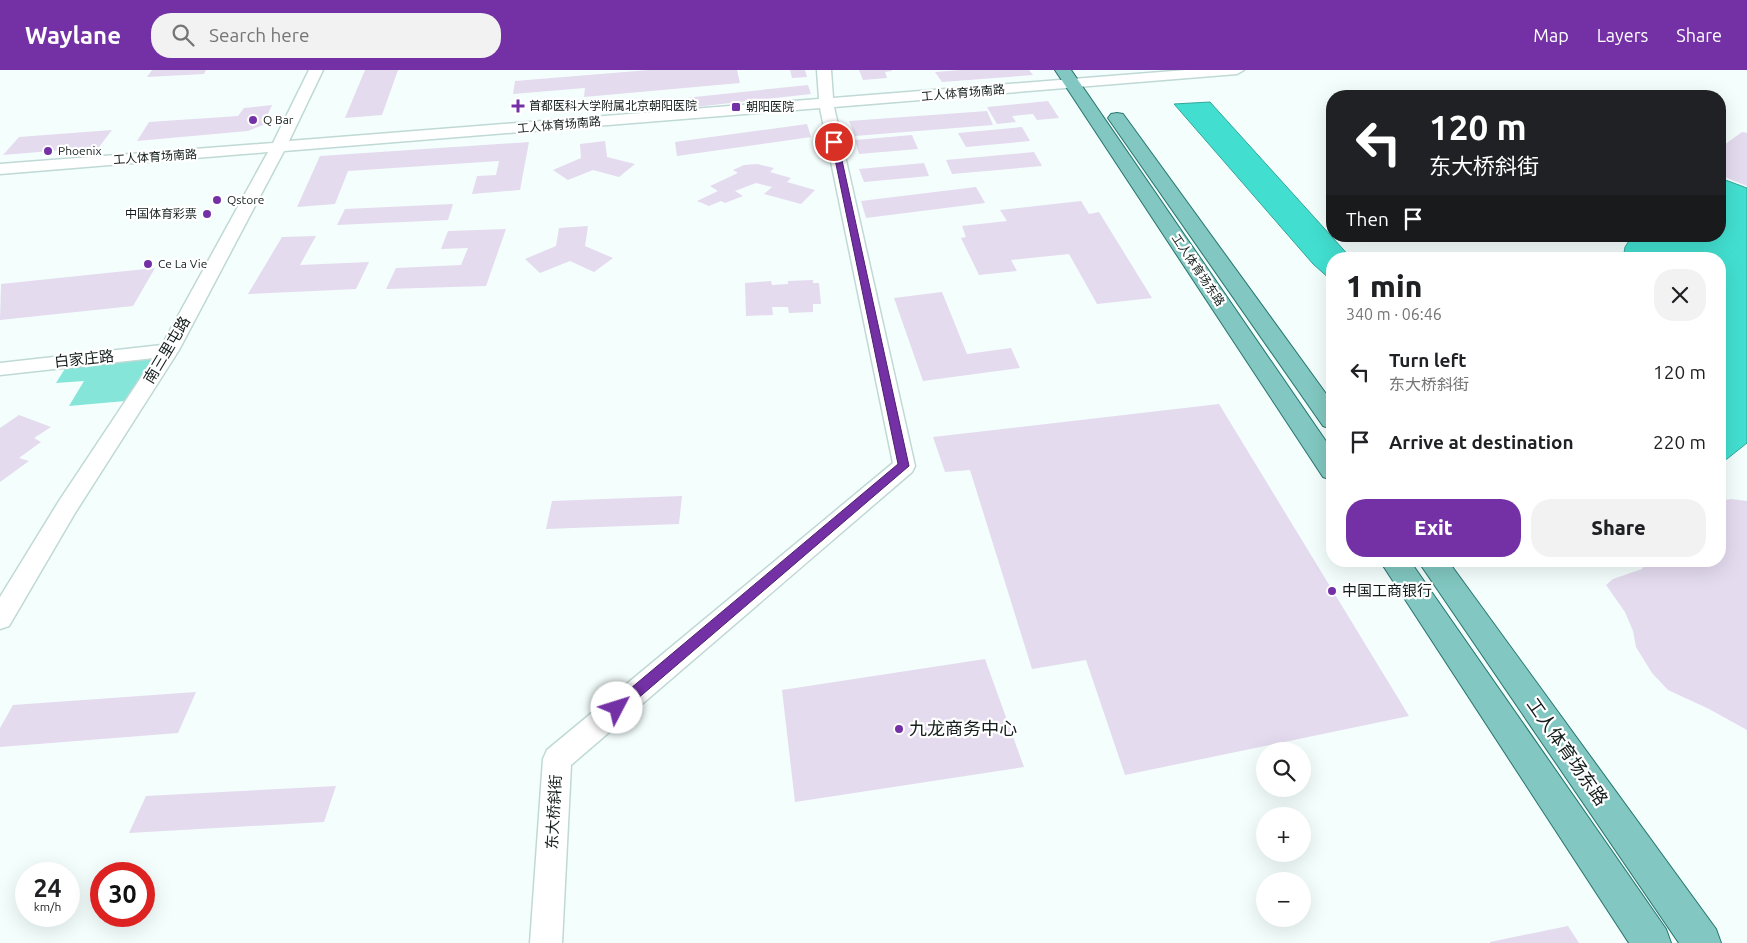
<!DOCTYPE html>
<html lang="en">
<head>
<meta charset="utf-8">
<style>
	:root { --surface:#fff; --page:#f2f2f2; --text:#202124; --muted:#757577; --accent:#7431a6 }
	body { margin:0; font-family:Ubuntu,"Noto Sans SC",sans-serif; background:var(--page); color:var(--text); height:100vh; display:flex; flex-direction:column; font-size:19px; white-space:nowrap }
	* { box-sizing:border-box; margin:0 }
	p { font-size:16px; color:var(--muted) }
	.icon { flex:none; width:28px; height:28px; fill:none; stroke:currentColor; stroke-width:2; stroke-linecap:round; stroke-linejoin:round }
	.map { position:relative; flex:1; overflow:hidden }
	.panel { position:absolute; left:1326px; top:182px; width:400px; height:315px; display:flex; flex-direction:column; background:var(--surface); border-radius:20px; box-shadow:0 5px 20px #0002 }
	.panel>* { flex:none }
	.hud { position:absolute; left:1326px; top:20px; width:400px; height:152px; border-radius:20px; box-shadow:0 5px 20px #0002; background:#202124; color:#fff; overflow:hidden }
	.buttons { position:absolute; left:1256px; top:672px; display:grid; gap:10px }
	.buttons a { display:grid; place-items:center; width:55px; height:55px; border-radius:50%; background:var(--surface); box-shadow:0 5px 20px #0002; font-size:25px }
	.speed { position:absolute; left:15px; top:792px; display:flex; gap:10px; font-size:25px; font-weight:700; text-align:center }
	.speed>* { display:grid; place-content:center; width:65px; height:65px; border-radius:50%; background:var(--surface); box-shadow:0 5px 20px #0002; line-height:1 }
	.speed small { font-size:12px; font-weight:400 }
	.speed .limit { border:8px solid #d22; background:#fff; color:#111 }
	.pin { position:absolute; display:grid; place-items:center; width:42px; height:42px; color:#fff; margin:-21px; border:2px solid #fff; border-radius:50%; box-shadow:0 1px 5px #0007 }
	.me { position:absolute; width:55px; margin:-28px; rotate:50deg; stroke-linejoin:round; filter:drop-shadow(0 0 4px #0008) }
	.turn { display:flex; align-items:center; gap:18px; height:105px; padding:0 20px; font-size:22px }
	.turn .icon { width:65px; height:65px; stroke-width:2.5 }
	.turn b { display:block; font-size:35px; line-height:42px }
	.then { display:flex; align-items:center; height:48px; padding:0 20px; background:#0003; gap:10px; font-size:19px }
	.round { display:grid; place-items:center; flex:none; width:52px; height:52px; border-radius:20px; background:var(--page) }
	.head { display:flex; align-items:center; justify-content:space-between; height:85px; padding:0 20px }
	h1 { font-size:30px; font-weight:800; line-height:38px }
	.button { display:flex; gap:10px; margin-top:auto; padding:10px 20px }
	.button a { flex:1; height:58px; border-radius:20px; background:var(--accent); color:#fff; font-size:20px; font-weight:800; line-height:58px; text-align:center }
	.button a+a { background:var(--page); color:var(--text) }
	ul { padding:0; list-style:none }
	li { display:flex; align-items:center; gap:15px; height:70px; padding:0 20px }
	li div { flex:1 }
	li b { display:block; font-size:19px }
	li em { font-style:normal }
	header { display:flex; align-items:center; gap:30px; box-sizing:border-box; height:70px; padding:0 25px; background:var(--accent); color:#fff }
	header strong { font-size:24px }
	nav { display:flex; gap:28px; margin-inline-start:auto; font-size:18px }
	.search { width:350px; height:45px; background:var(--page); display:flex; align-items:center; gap:12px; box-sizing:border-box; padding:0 18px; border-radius:20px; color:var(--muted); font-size:19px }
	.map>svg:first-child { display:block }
	.green { fill:#85e5d9 }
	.water { fill:#42dfd0; stroke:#34a59a }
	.building { fill:#e4dbef }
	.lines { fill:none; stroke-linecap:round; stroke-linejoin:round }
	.minor-casing { stroke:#bfd9d5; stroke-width:3 }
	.major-casing { stroke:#25746c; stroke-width:2 }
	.minor { fill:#fff; fill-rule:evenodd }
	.major { fill:#82c7c1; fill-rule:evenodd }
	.route { fill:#7431a6; stroke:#4b206c }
	.poi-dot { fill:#7431a6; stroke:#fff; stroke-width:2 }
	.labels { text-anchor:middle; stroke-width:4.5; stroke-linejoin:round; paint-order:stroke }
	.far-street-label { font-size:12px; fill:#141e1c; stroke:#fff }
	.far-poi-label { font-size:12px; fill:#141e1c; stroke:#fff; text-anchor:start }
	.street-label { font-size:15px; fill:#141e1c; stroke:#fff }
	.poi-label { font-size:15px; fill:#141e1c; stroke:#fff; text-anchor:start }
	.near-poi-label { font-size:18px; fill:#141e1c; stroke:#fff; text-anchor:start }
	.near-street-label { font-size:18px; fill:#141e1c; stroke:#fff }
</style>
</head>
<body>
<header>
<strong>Waylane</strong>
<div class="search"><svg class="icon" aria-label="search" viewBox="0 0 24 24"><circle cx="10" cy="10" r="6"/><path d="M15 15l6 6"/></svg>Search here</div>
<nav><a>Map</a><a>Layers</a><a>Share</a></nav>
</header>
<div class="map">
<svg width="1747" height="873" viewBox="0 0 1747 873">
	<rect width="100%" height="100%" fill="#f4fefd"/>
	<path class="green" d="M 155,288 L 125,331 L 69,336 L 84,311 L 56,313 L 66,297 Z"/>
	<g class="water">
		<path d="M 1210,32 L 1352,189 L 1332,189 L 1332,211 L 1313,194 L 1174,34 Z"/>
		<path d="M 1720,108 L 1747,118 L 1747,373 L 1727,389 L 1720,392 L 1720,189 L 1623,189 L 1625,177 L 1632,166 L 1720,166 Z"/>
	</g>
	<g class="building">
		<path d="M 152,0 L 206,0 L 204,4 L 147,7 Z"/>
		<path d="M 365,0 L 398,0 L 382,45 L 345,48 Z"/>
		<path d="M 649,0 L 737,0 L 740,13 L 584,27 L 585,18 L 513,24 L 515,11 Z"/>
		<path d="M 790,0 L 805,0 L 807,7 L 792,8 Z"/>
		<path d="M 859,0 L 891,0 L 892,1 L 885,2 L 887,8 L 863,10 Z"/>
		<path d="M 961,0 L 1029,0 L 1033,5 L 942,12 L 935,2 Z"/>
		<path d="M 808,15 L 811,24 L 677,39 L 675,29 Z"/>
		<path d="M 1048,31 L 1059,48 L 1037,50 L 1033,44 L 1012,46 L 1016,52 L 997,54 L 987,37 Z"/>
		<path d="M 272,35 L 263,55 L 248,61 L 137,71 L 149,52 L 238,46 L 244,38 Z"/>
		<path d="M 987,41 L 993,55 L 855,66 L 849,51 Z"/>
		<path d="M 807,54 L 811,67 L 677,86 L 675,72 Z"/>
		<path d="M 1022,57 L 1030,71 L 966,77 L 958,63 Z"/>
		<path d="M 112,60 L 99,77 L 3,85 L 19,67 Z"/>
		<path d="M 1742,62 L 1747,63 L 1747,116 L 1720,105 L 1720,78 Z"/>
		<path d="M 912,65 L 918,79 L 859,84 L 855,70 Z"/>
		<path d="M 605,71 L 607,87 L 635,94 L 619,107 L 593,100 L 568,110 L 553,100 L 581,88 L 580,74 Z"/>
		<path d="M 529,72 L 520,120 L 472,124 L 477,106 L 496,105 L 499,91 L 348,101 L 335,134 L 297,137 L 320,86 Z"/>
		<path d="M 1034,82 L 1042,96 L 952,104 L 946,90 Z"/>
		<path d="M 924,93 L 929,106 L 864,112 L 859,99 Z"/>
		<path d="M 757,94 L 774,98 L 770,102 L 791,108 L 787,112 L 815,120 L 801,134 L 764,124 L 772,117 L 756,113 L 735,121 L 743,126 L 725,133 L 721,131 L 709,136 L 697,131 L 718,121 L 710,116 L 738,103 L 733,100 L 744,95 Z"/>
		<path d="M 976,117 L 985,133 L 866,148 L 861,131 Z"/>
		<path d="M 1081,131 L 1089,144 L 1099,142 L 1152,228 L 1097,234 L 1069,184 L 1011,190 L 1017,201 L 979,205 L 961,168 L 966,167 L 962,156 L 1007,151 L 1000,140 Z"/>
		<path d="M 453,134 L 448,150 L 337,155 L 345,139 Z"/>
		<path d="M 588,156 L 585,176 L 613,188 L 594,202 L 570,191 L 540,203 L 525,189 L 556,176 L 559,158 Z"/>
		<path d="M 506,159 L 486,216 L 386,219 L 396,198 L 461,195 L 468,178 L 441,179 L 448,161 Z"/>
		<path d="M 316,166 L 300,195 L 369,192 L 356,219 L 248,224 L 282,167 Z"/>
		<path d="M 1375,185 L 1434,187 L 1435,189 L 1377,189 Z"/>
		<path d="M 155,198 L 133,236 L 0,250 L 1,214 Z"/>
		<path d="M 813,210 L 813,213 L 819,213 L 821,234 L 813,234 L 813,242 L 789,243 L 788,237 L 772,237 L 773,245 L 746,246 L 745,213 L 771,211 L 772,215 L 788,214 L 788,211 Z"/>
		<path d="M 942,222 L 967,284 L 1011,278 L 1020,298 L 923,311 L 894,228 Z"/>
		<path d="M 1219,334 L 1409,646 L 1125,705 L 1086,590 L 1032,599 L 970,400 L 945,402 L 933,367 Z"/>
		<path d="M 19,345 L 51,357 L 34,368 L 41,372 L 19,388 L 29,391 L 0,412 L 0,358 Z"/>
		<path d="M 682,426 L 679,454 L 546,459 L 552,431 Z"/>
		<path d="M 1731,429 L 1747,431 L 1747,660 L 1709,639 L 1668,620 L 1652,603 L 1636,577 L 1633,561 L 1625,542 L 1606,515 L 1613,509 L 1642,499 L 1647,491 L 1720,491 L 1720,431 Z"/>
		<path d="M 985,589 L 1024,697 L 795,732 L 782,620 Z"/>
		<path d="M 196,622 L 178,663 L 0,677 L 0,658 L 13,635 Z"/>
		<path d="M 336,716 L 324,752 L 129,763 L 146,726 Z"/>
		<path d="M 1568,856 L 1579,873 L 1490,873 L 1490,872 Z"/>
	</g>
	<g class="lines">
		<g class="minor-casing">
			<path id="minor" d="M 309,0 L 323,0 L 289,71 L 819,29 L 817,0 L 831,0 L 833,28 L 1186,0 L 1244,0 L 1237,4 L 834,37 L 915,396 L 912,402 L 571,695 L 562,873 L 530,873 L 543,689 L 547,680 L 893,393 L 820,38 L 284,81 L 179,280 L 75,443 L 9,556 L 0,559 L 0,527 L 59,431 L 154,288 L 0,305 L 0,293 L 162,275 L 268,82 L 0,104 L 0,94 L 273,73 Z"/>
		</g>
		<g class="major-casing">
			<g id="major">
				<path d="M 1055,0 L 1071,0 L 1332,380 L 1332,410 L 1323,407 Z"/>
				<path d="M 1117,43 L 1123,44 L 1332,332 L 1332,359 L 1323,356 L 1108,48 L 1111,44 Z"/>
				<path d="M 1380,491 L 1410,491 L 1666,859 L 1671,873 L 1629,873 Z"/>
				<path d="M 1418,491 L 1448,491 L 1716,859 L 1721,873 L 1679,873 Z"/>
			</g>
		</g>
		<use href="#minor" class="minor"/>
		<use href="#major" class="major"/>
	</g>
	<path class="route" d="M 831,70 L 838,72 L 909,396 L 622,642 L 617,644 L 612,642 L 610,638 L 612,634 L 898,394 Z"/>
	<g class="poi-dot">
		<path d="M515.5 28.5h5v5h5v5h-5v5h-5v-5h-5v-5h5z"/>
		<rect x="731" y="32" width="10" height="10" rx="2.5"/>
		<circle cx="253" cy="50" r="5"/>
		<circle cx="48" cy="81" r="5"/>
		<circle cx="217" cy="130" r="5"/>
		<circle cx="207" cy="144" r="5"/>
		<circle cx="148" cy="194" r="5"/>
		<circle cx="1332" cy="521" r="5"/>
		<circle cx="899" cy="659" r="5"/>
	</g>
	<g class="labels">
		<g class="far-street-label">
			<text transform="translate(963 23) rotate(-5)" y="4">工人体育场南路</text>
			<text transform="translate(559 55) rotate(-5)" y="4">工人体育场南路</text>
			<text transform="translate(155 87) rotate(-4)" y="4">工人体育场南路</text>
			<text transform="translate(1198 200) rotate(56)" y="4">工人体育场东路</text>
		</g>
		<g class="far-poi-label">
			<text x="529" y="40">首都医科大学附属北京朝阳医院</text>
			<text x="746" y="41">朝阳医院</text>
			<text x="263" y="54">Q Bar</text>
			<text x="58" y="85">Phoenix</text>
			<text x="227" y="134">Qstore</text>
			<text x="197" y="148" text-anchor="end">中国体育彩票</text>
			<text x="158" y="198">Ce La Vie</text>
		</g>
		<g class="street-label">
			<text transform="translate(167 280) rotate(-59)" y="5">南三里屯路</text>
			<text transform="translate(84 289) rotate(-6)" y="5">白家庄路</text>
			<text transform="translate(554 742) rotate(-87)" y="5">东大桥斜街</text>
		</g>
		<g class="poi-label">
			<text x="1342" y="526">中国工商银行</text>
		</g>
		<g class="near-poi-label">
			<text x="909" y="665">九龙商务中心</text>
		</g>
		<g class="near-street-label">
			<text transform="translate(1567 682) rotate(55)" y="6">工人体育场东路</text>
		</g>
	</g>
</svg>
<div class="buttons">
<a><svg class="icon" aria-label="search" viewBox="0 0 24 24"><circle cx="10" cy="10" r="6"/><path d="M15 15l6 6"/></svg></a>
<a>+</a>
<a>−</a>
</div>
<div class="speed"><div>24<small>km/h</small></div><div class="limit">30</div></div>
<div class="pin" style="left:834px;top:72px;background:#d93025"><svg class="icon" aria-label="arrive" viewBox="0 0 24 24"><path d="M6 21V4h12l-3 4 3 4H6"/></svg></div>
<svg class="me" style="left:617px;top:638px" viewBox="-20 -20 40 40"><circle r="19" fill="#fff"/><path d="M0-13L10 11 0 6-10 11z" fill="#7431a6"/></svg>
<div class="hud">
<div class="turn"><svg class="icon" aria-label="left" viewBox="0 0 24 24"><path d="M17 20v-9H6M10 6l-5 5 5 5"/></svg><div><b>120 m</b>东大桥斜街</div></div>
<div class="then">Then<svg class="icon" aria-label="arrive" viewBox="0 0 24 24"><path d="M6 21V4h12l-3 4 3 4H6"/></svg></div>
</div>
<section class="panel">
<div class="head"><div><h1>1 min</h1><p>340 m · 06:46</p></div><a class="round"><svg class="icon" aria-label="close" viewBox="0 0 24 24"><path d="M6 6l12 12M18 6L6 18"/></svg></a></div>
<ul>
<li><svg class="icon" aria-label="left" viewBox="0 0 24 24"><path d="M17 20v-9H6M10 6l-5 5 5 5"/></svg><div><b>Turn left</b><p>东大桥斜街</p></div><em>120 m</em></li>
<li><svg class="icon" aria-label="arrive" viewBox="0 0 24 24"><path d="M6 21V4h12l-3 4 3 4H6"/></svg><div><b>Arrive at destination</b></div><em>220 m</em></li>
</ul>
<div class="button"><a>Exit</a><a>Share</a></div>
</section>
</div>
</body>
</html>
